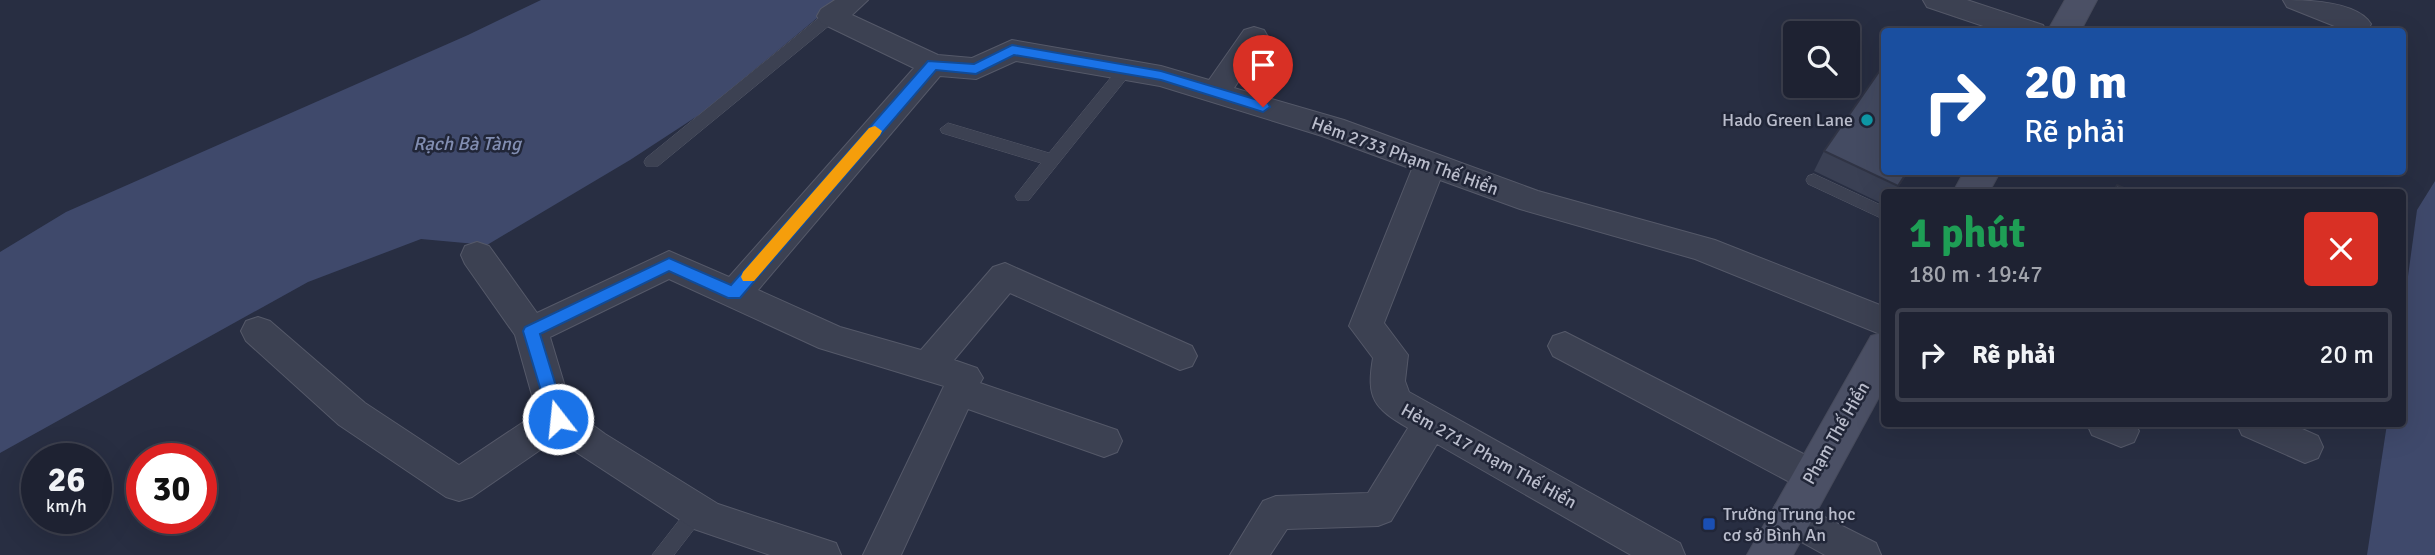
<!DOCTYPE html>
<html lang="vi">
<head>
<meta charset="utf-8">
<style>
	:root { --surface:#1e2232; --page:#2b2f3e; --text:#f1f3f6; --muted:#a1a4ac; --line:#3c3f4d }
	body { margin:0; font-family:Signika,sans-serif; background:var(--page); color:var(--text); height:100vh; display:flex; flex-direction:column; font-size:26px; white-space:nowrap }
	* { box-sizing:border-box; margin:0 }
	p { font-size:23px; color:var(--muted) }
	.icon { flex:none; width:38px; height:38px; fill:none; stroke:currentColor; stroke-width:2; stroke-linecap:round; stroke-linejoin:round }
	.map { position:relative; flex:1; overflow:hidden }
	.side { position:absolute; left:1881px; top:189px; width:525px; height:238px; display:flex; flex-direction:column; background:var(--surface); border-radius:7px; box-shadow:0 7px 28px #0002,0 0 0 2px var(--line) }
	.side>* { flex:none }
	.guide { position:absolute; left:1881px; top:28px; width:525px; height:147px; border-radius:7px; box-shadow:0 7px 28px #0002,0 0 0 2px var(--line); background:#1a4fa0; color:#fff; overflow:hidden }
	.controls { position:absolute; left:1783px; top:21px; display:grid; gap:14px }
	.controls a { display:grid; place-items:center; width:77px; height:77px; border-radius:7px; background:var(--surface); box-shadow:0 7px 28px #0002,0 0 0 2px var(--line); font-size:35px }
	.speed { position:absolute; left:21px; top:443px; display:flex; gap:14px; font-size:35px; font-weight:700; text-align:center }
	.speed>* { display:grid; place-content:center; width:91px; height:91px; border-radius:50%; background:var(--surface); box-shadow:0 7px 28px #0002,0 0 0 2px var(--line); line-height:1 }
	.speed small { font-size:18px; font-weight:400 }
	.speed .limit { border:10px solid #d22; background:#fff; color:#111 }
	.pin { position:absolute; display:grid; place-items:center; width:60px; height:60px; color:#fff; margin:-72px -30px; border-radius:50% 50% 50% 0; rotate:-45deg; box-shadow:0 0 7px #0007 }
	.pin .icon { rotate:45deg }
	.me { position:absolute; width:77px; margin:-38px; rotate:344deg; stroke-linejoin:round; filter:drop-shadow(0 0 5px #0008) }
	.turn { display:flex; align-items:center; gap:24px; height:147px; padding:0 28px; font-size:32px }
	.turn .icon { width:91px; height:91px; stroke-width:2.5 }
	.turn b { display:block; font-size:49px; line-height:60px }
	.round { display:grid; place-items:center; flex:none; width:74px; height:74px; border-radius:7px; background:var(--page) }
	.overview { display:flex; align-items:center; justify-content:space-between; height:119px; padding:0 28px }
	h1 { font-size:42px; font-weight:700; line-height:52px; color:#1e9e55 }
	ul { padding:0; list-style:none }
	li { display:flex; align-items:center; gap:21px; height:94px; margin:0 14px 10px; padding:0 14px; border:4px solid var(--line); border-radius:7px }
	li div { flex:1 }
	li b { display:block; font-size:26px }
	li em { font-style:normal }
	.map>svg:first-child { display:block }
	.water { fill:#3f496b }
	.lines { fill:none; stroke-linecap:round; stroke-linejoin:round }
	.service-casing { stroke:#555969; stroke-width:1 }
	.minor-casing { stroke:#555969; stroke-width:2 }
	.secondary-casing { stroke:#464a5b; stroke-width:2 }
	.service { fill:#3c4152; fill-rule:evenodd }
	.minor { fill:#3c4152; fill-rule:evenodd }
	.secondary { fill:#4b5065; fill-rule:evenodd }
	.wall { fill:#3a4054 }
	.building { fill:#444b62; stroke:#303445; stroke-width:2 }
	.route { fill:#1a73e8; stroke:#114b97; stroke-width:2 }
	.slow { fill:#f59e0b }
	.culture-dot { fill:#0f9aa8; stroke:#212638; stroke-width:2.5 }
	.transit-dot { fill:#1a4fb4; stroke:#212638; stroke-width:2.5 }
	.labels { text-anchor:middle; stroke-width:5; stroke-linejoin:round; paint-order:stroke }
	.poi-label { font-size:18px; fill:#babdcc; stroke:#212638; text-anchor:end }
	.street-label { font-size:18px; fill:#babdcc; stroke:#212638 }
	.water-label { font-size:19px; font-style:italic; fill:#828eb2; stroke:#212638 }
</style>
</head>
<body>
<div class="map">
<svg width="2435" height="555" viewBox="0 0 2435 555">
	<rect width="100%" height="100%" fill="#282e42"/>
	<g class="water">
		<path d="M 541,0 L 839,0 L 702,113 L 630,160 L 487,245 L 421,239 L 308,282 L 0,453 L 0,252 L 66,212 L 468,35 Z"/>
		<path d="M 2435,181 L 2435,555 L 2367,555 L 2387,424 L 2403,424 L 2403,313 L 2417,210 Z"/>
	</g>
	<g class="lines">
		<g class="service-casing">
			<g id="service">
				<path d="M 831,11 L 838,16 L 836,20 L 658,166 L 646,166 L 644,162 L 646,158 L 826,12 Z"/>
				<path d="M 1126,64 L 1134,69 L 1131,73 L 1029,200 L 1017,200 L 1015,196 L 1041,163 L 942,133 L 940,129 L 948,123 L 1049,153 L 1121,65 Z"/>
				<path d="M 1814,174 L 1885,207 L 1885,220 L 1808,184 L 1806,180 L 1808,176 Z"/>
				<path d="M 698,502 L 705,505 L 708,511 L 674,555 L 652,555 L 691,505 Z"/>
			</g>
		</g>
		<g class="minor-casing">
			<g id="minor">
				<path d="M 835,0 L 868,0 L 852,15 L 938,55 L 972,58 L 1012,40 L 1161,66 L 1209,80 L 1244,30 L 1254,27 L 1264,30 L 1268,37 L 1234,88 L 1344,120 L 1538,191 L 1715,240 L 1885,307 L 1885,336 L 1695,259 L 1520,209 L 1440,180 L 1384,323 L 1408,355 L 1405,381 L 1409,392 L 1680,543 L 1685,555 L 1631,555 L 1437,444 L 1391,521 L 1378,526 L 1287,529 L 1270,555 L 1230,555 L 1263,501 L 1276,496 L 1368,493 L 1408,428 C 1374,408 1366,399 1373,358 L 1349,326 L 1412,169 L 1322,136 L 1160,86 L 1016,61 L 976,79 L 940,76 L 758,290 L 840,327 L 921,350 L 993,267 L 1005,263 L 1192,346 L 1197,356 L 1192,366 L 1180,370 L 1010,293 L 954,360 L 977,368 L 983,378 L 980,383 L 1117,430 L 1122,441 L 1117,452 L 1104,457 L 968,409 L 901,555 L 863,555 L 944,386 L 819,348 L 669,279 L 550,337 L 572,410 L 605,434 L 718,504 L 836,543 L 841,555 L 770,555 L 694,529 L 556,439 L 472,497 L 459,501 L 446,497 L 339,425 L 246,341 L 241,331 L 246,321 L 258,317 L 270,321 L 365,403 L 459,465 L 537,413 L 515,335 L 465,264 L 461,255 L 465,246 L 477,242 L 489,246 L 537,313 L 669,251 L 729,277 L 914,68 L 821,23 L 817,16 L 821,9 Z"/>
				<path d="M 1923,0 L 1967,0 L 2043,25 L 2047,32 L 2001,32 L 1927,7 Z"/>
				<path d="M 2283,0 C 2307,0 2357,1 2371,24 L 2367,31 L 2347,31 L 2287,7 Z"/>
				<path d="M 1565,332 L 1825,465 L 1831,476 L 1825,487 L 1812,492 L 1799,487 L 1553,356 L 1548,346 L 1553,336 Z"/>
				<path d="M 2087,424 L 2135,424 L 2139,431 L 2134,442 L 2121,447 L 2092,435 Z"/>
				<path d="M 2237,424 L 2291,424 L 2318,436 L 2323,447 L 2318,458 L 2305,463 L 2242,435 Z"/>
				<path d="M 1789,499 L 1876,543 L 1881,555 L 1825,555 L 1776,528 L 1770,516 L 1776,504 Z"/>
			</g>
		</g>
		<g class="secondary-casing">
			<g id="secondary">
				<path d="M 2065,0 L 2097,0 L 2080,32 L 2047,32 Z"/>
				<path d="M 1964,172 L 2000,172 L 1989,192 L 1953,192 Z"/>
				<path d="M 1885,332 L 1885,386 L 1793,555 L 1747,555 L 1871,336 Z"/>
			</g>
		</g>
		<use href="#service" class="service"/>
		<use href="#minor" class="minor"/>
		<use href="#secondary" class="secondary"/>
	</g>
	<path class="wall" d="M 1824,151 L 1885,172 L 1908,172 L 1895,192 L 1885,192 L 1885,205 L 1814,171 Z"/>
	<g class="building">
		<path d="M 1885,63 L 1885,172 L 1907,172 L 1898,186 L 1824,151 Z"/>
		<path d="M 2117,185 L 2133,192 L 2113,192 Z"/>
	</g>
	<path class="route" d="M 1012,45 L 1161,71 L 1268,103 L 1270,107 L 1263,112 L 1161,80 L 1014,55 L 976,74 L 936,70 L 740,298 L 728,298 L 669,271 L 540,334 L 566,419 L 564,424 L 558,426 L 551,424 L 523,331 L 525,327 L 669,258 L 731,285 L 928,61 L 974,64 Z"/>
	<path class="slow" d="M 875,126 L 882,131 L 880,135 L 754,281 L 743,281 L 741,277 L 743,272 L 869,128 Z"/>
	<circle class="culture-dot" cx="1867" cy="120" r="7"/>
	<rect class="transit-dot" x="1702" y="517" width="14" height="14" rx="3.5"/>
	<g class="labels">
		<g class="poi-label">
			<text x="1853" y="126">Hado Green Lane</text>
			<text x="1723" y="520" text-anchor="start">Trường Trung học<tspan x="1723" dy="21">cơ sở Bình An</tspan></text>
		</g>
		<g class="street-label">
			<text transform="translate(1405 156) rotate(20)" y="6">Hẻm 2733 Phạm Thế Hiển</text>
			<text transform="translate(1836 433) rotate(-60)" y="6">Phạm Thế Hiển</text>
			<text transform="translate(1489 456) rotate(29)" y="6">Hẻm 2717 Phạm Thế Hiển</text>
		</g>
		<g class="water-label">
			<text x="467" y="150">Rạch Bà Tàng</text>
		</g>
	</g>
</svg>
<div class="controls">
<a><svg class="icon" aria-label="search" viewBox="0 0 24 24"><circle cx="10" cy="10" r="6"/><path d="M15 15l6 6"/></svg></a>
</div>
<div class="speed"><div>26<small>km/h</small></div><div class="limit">30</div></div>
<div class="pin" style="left:1263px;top:107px;background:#d93025"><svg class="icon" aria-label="arrive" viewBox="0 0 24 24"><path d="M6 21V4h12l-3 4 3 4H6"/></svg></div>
<svg class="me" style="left:558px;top:419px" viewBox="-20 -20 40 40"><circle r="17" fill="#1a73e8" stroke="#fff" stroke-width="3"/><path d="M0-11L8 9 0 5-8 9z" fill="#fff"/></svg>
<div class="guide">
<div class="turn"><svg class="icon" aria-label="right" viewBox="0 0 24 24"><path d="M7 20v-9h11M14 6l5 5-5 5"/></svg><div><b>20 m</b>Rẽ phải</div></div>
</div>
<section class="side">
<div class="overview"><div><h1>1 phút</h1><p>180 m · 19:47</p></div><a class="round" style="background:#d93025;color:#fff"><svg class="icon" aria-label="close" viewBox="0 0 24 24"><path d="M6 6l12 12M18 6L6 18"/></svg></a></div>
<ul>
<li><svg class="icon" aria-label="right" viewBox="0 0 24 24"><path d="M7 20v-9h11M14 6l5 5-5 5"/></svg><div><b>Rẽ phải</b></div><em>20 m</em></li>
</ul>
</section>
</div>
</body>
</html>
